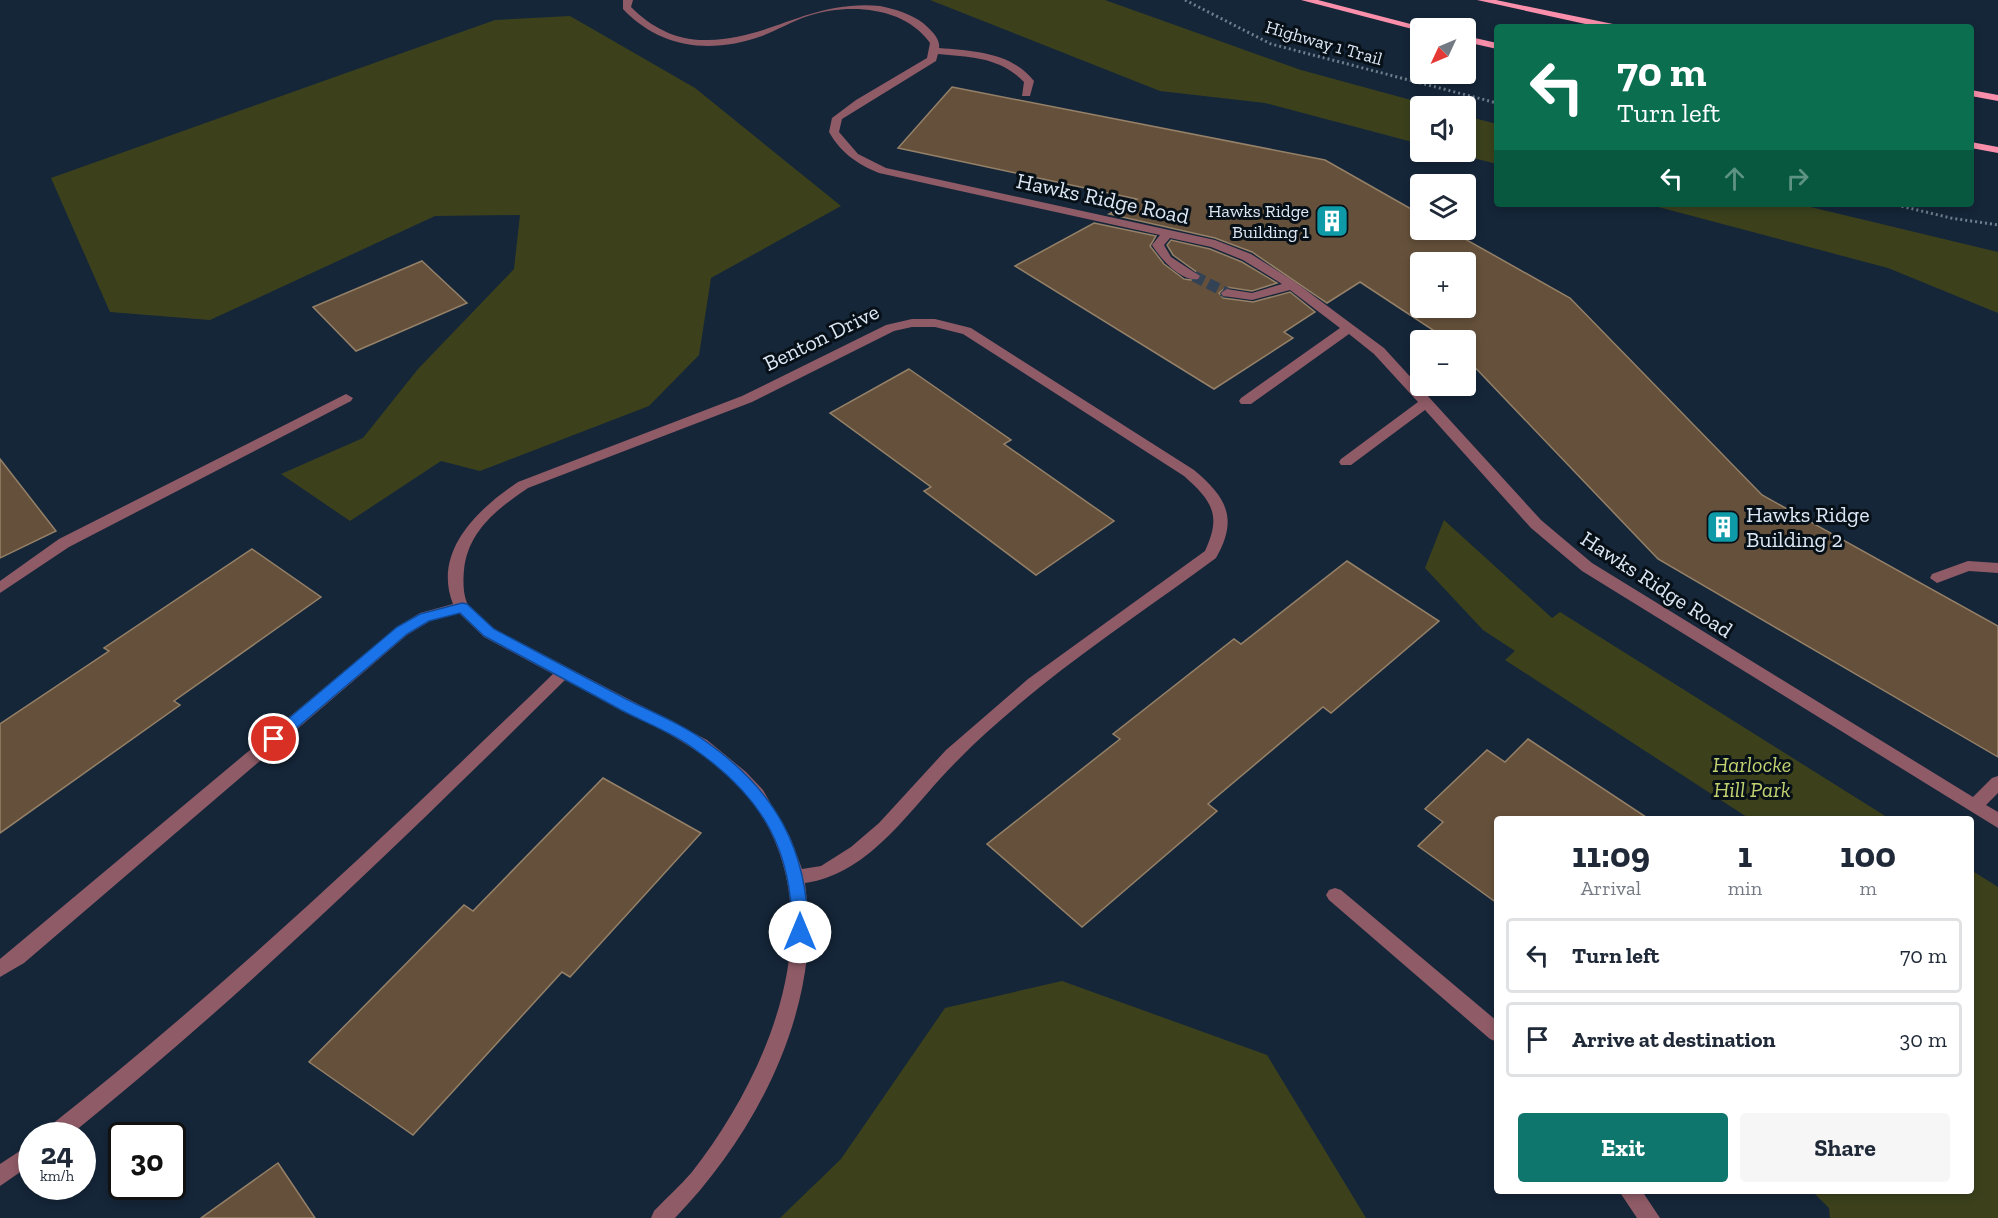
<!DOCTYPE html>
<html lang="en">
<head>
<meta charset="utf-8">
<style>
	:root { --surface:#fff; --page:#f6f6f7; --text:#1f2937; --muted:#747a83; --line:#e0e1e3; --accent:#0f766e }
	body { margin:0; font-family:"Zilla Slab",serif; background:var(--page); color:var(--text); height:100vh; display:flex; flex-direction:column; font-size:22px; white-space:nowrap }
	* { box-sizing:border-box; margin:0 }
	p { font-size:20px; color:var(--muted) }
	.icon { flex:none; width:33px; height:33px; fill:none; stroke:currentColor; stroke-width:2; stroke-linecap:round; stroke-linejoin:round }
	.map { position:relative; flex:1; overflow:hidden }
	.side { position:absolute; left:1494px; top:816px; width:480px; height:378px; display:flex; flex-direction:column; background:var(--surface); border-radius:6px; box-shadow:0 3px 9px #0003 }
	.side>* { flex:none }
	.hud { position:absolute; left:1494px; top:24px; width:480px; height:183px; border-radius:6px; box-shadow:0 3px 9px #0003; background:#0b6e4f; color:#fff; overflow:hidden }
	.needle { width:39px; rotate:226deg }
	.fabs { position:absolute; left:1410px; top:18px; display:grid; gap:12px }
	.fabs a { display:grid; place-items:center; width:66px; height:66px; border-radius:6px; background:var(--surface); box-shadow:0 3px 9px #0003; font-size:30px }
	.speed { position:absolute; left:18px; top:1122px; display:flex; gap:12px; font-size:30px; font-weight:700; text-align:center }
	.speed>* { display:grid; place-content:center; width:78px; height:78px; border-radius:50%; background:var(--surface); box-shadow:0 3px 9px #0003; line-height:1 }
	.speed small { font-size:15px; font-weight:400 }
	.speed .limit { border:3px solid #111; border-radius:9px; background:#fff; color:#111 }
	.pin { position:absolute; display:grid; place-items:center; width:51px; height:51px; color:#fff; margin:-26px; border:3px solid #fff; border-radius:50%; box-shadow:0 2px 6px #0007 }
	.me { position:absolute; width:66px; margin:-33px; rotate:0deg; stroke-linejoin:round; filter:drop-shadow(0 0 4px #0008) }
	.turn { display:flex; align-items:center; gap:21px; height:126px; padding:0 24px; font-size:27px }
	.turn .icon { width:78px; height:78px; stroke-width:2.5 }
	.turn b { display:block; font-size:42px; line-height:51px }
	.lanes { display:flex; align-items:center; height:57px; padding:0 24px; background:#0003; justify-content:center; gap:30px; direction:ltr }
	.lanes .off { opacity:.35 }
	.eta { display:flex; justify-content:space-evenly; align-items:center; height:102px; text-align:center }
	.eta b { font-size:36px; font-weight:700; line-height:42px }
	.button { display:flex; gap:12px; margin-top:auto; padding:12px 24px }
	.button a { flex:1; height:69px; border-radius:6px; background:var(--accent); color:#fff; font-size:24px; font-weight:700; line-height:69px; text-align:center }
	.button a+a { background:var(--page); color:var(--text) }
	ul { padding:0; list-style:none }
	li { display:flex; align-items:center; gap:18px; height:75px; margin:0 12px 9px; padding:0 12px; border:3px solid var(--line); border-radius:6px }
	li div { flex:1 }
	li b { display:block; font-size:22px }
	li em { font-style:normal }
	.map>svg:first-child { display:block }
	.green { fill:#3c411c }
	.building { fill:#65513b; stroke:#958068; stroke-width:1.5; fill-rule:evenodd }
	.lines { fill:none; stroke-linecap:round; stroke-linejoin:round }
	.minor-tunnel { stroke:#334355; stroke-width:11; stroke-dasharray:11 5; stroke-linecap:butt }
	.path { stroke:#6f7e8e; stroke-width:3; stroke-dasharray:2 3; stroke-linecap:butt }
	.minor { fill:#8f5b67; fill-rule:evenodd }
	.major { fill:#f98faa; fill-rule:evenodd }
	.route { fill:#1a73e8; stroke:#114b97; stroke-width:1.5 }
	.labels { text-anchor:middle; stroke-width:6; stroke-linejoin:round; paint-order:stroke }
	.far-street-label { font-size:18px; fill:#dce7f5; stroke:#070f17 }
	.far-poi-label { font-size:18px; fill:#dce7f5; stroke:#070f17; text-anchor:end }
	.street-label { font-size:22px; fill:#dce7f5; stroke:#070f17 }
	.poi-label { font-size:22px; fill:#dce7f5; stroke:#070f17; text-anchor:start }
	.park-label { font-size:22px; font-style:italic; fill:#c3d271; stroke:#070f17 }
</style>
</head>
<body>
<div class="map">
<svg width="1998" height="1218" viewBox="0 0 1998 1218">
	<rect width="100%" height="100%" fill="#152639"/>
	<g class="green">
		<path d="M 930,0 L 1105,0 L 1301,70 L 1433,106 L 1420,106 L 1420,144 L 1265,103 L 1160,91 Z"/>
		<path d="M 570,16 L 695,88 L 841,206 L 711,278 L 699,355 L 649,406 L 480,471 L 441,461 L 350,521 L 281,474 L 363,438 L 418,369 L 514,269 L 520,215 L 435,216 L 210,320 L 110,312 L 51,178 L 495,20 Z"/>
		<path d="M 1466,116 L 1497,124 L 1497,164 L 1449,152 L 1466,152 Z"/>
		<path d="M 1647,204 L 1798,204 L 1998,252 L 1998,313 L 1888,268 Z"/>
		<path d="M 1444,520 L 1552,618 L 1560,612 L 1890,819 L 1750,819 L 1505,660 L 1515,651 L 1483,630 L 1425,568 Z"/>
		<path d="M 1971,870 L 1998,887 L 1998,1218 L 1830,1218 L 1829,1208 L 1812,1191 L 1971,1191 Z"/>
		<path d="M 1062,981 L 1267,1055 L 1366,1218 L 780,1218 L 841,1159 L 945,1008 Z"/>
	</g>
	<g class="building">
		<path d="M 952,87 L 1325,160 L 1420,214 L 1420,230 L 1449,230 L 1570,298 L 1762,495 L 1998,626 L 1998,757 L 1658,559 L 1466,358 L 1466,340 L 1448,340 L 1360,282 L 1327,303 L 1252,252 L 1215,238 L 1109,214 L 1137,199 L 898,148 ZM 1420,262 L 1466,262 L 1466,308 L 1420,308 Z"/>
		<path d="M 1094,223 L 1156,236 L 1150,246 L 1164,264 L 1184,279 L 1198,281 L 1202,276 L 1173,255 L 1167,245 L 1171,240 L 1210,249 L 1242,262 L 1277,283 L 1252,291 L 1226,287 L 1219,293 L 1223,298 L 1253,302 L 1290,292 L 1315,312 L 1284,332 L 1293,338 L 1214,389 L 1015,266 Z"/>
		<path d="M 422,261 L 467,303 L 356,351 L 313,307 Z"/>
		<path d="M 909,369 L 1011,440 L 1004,444 L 1114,521 L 1036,575 L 924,491 L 931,487 L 830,413 Z"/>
		<path d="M 0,459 L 56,531 L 0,558 Z"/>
		<path d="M 252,549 L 321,597 L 174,701 L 180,705 L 0,833 L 0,724 L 109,651 L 104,648 Z"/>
		<path d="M 1347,561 L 1439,621 L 1331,713 L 1323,707 L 1208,804 L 1217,811 L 1082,927 L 987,844 L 1120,739 L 1113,734 L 1234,639 L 1241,644 Z"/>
		<path d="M 1528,739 L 1649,819 L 1497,819 L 1497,903 L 1418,846 L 1443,822 L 1425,809 L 1487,750 L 1505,762 Z"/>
		<path d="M 603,778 L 701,833 L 570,977 L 562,972 L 413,1135 L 309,1062 L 464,905 L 473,911 Z"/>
		<path d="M 278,1163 L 315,1218 L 201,1218 Z"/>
	</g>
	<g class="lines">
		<path class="minor-tunnel" d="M 1194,276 L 1227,293"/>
		<g class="path">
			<path d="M 1185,0 L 1271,44 L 1497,103"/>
			<path d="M 1892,204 L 1951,218 L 1998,225"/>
		</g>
		<g class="minor">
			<path d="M 623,0 L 633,0 L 631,7 C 652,28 677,41 708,40 C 772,39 809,0 880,6 C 895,9 911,14 923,23 C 930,29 941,39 939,48 C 974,51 1011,52 1034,81 L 1030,96 L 1022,96 L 1024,82 C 1000,57 970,57 938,54 L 936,61 L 842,119 L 839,132 L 858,154 L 886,168 L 1215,240 L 1251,254 L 1295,282 L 1384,348 L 1541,520 L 1592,563 L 1973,797 L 1992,778 L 1998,776 L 1998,793 L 1986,805 L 1998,812 L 1998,828 L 1582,571 L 1531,528 L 1425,410 L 1351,465 L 1341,465 L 1339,462 L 1341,459 L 1418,402 L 1374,354 L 1349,334 L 1251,404 L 1241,404 L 1239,401 L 1241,398 L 1340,328 L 1290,290 L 1252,300 L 1223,296 L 1221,293 L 1227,289 L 1252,293 L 1282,284 L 1243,260 L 1211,247 L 1170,238 L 1164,245 L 1171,257 L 1200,276 L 1198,279 C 1181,282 1160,258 1152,245 L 1160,235 L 879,173 C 857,164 841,153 829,132 L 832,118 L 856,100 L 927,58 L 930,43 C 904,6 848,3 808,16 C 792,21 778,30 762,36 C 711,54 661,49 623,9 Z"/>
			<path d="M 912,319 L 935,319 L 971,328 L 1194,470 C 1226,497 1239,518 1216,558 C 1158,601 1096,642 1040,687 C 1012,710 983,734 958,760 C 913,804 872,874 805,883 C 808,908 810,932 807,956 C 797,1053 742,1149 675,1218 L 651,1218 L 654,1211 C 666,1198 680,1186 692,1172 C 770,1072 837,915 751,800 C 712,747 623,711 565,680 C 405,838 244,995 69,1136 L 43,1136 L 46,1129 C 225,988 389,832 553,674 L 484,637 L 459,613 L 430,621 L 407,635 L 24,963 L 0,977 L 0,959 L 397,627 L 420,613 L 453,604 C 432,551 479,508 518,482 L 742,396 L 886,325 ZM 912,327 L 935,327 L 963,334 L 1184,476 C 1212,501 1222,515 1205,551 L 1028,679 L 946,750 L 879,823 L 851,847 L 821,866 L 802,869 L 790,837 L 763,790 L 746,772 L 707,740 L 494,629 C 486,621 473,613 467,603 C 463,594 463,580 464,570 C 468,531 497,509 528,488 L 752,402 L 894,331 Z"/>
			<path d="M 346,394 L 353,398 L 351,401 L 69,547 L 0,593 L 0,581 L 59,539 Z"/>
			<path d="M 1968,561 L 1998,563 L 1998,573 L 1969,571 L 1937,583 L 1930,578 L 1932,574 Z"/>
			<path d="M 1335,888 L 1341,890 L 1497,1021 L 1497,1042 L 1490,1039 L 1329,900 L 1326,895 L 1329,890 Z"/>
			<path d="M 32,1143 L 32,1164 L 0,1186 L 0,1164 Z"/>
			<path d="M 1619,1191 L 1642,1191 L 1660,1218 L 1637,1218 Z"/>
		</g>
		<g class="major">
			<path d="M 1301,0 L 1318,0 L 1426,28 L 1420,28 L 1420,31 Z"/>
			<path d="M 1477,0 L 1496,0 L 1613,24 L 1618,27 L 1599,27 Z"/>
			<path d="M 1466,36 L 1497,43 L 1497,49 L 1466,42 Z"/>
			<path d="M 1971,90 L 1998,95 L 1998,101 L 1971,96 Z"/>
			<path d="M 1971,142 L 1998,147 L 1998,153 L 1971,148 Z"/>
		</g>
	</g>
	<path class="route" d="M 462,603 L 467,604 L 494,629 C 539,653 583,676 628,700 C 654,713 684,725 708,743 C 775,791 808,849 808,932 L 806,937 L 800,939 L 794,937 L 792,932 C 793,851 763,798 697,751 C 675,734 646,723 621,710 C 576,685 530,661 484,636 L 460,613 L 429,621 L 407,634 L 279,743 L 269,743 L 267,739 L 269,735 L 397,627 L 420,614 Z"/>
	<defs>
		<g id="building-square" transform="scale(1.725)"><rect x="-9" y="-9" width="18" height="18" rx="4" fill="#0f9aa8" stroke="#070f17"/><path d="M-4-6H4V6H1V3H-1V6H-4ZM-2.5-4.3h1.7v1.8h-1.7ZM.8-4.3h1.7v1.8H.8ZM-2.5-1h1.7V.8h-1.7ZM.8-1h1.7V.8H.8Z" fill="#fff"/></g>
	</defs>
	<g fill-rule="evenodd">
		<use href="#building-square" x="1332" y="221"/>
		<use href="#building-square" x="1723" y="527"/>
	</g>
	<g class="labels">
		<g class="far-street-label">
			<text transform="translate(1324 43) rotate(16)" y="6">Highway 1 Trail</text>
		</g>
		<g class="far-poi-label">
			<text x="1309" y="217">Hawks Ridge<tspan x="1309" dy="21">Building 1</tspan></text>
		</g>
		<g class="street-label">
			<text transform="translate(1103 198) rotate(12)" y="8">Hawks Ridge Road</text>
			<text transform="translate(821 337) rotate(-26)" y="8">Benton Drive</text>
			<text transform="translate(1657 584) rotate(33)" y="8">Hawks Ridge Road</text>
		</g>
		<g class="poi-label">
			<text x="1746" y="522">Hawks Ridge<tspan x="1746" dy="25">Building 2</tspan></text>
		</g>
		<g class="park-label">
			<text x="1752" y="772">Harlocke<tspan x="1752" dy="25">Hill Park</tspan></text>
		</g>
	</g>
</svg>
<div class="fabs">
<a><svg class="needle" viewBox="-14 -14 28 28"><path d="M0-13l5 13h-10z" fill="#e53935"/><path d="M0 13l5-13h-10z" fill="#747a83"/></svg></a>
<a><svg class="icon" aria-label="sound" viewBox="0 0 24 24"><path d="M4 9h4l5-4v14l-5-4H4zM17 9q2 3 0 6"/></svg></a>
<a><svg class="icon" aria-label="layers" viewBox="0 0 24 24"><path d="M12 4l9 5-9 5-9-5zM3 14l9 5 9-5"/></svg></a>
<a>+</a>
<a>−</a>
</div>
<div class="speed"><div>24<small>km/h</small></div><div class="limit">30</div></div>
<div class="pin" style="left:274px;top:739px;background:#d93025"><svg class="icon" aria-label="arrive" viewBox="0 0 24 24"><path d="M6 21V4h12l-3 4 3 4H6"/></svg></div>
<svg class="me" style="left:800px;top:932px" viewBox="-20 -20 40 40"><circle r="19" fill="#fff"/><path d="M0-13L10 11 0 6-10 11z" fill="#1a73e8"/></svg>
<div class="hud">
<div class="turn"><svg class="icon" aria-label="left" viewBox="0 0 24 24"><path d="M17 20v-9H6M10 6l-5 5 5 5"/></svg><div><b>70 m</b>Turn left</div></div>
<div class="lanes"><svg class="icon" aria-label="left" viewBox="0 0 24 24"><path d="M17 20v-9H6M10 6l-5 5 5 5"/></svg><svg class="icon off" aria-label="ahead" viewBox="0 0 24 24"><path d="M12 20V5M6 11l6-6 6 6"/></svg><svg class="icon off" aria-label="right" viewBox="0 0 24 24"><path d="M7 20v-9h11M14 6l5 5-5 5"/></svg></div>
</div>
<section class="side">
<div class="eta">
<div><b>11:09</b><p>Arrival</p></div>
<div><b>1</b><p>min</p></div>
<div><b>100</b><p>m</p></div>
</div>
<ul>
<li><svg class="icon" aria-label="left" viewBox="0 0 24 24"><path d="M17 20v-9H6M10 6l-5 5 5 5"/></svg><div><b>Turn left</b></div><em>70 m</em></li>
<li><svg class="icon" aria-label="arrive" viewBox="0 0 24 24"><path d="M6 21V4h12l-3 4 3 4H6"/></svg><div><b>Arrive at destination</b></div><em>30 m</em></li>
</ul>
<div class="button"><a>Exit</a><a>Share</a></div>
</section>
</div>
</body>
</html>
